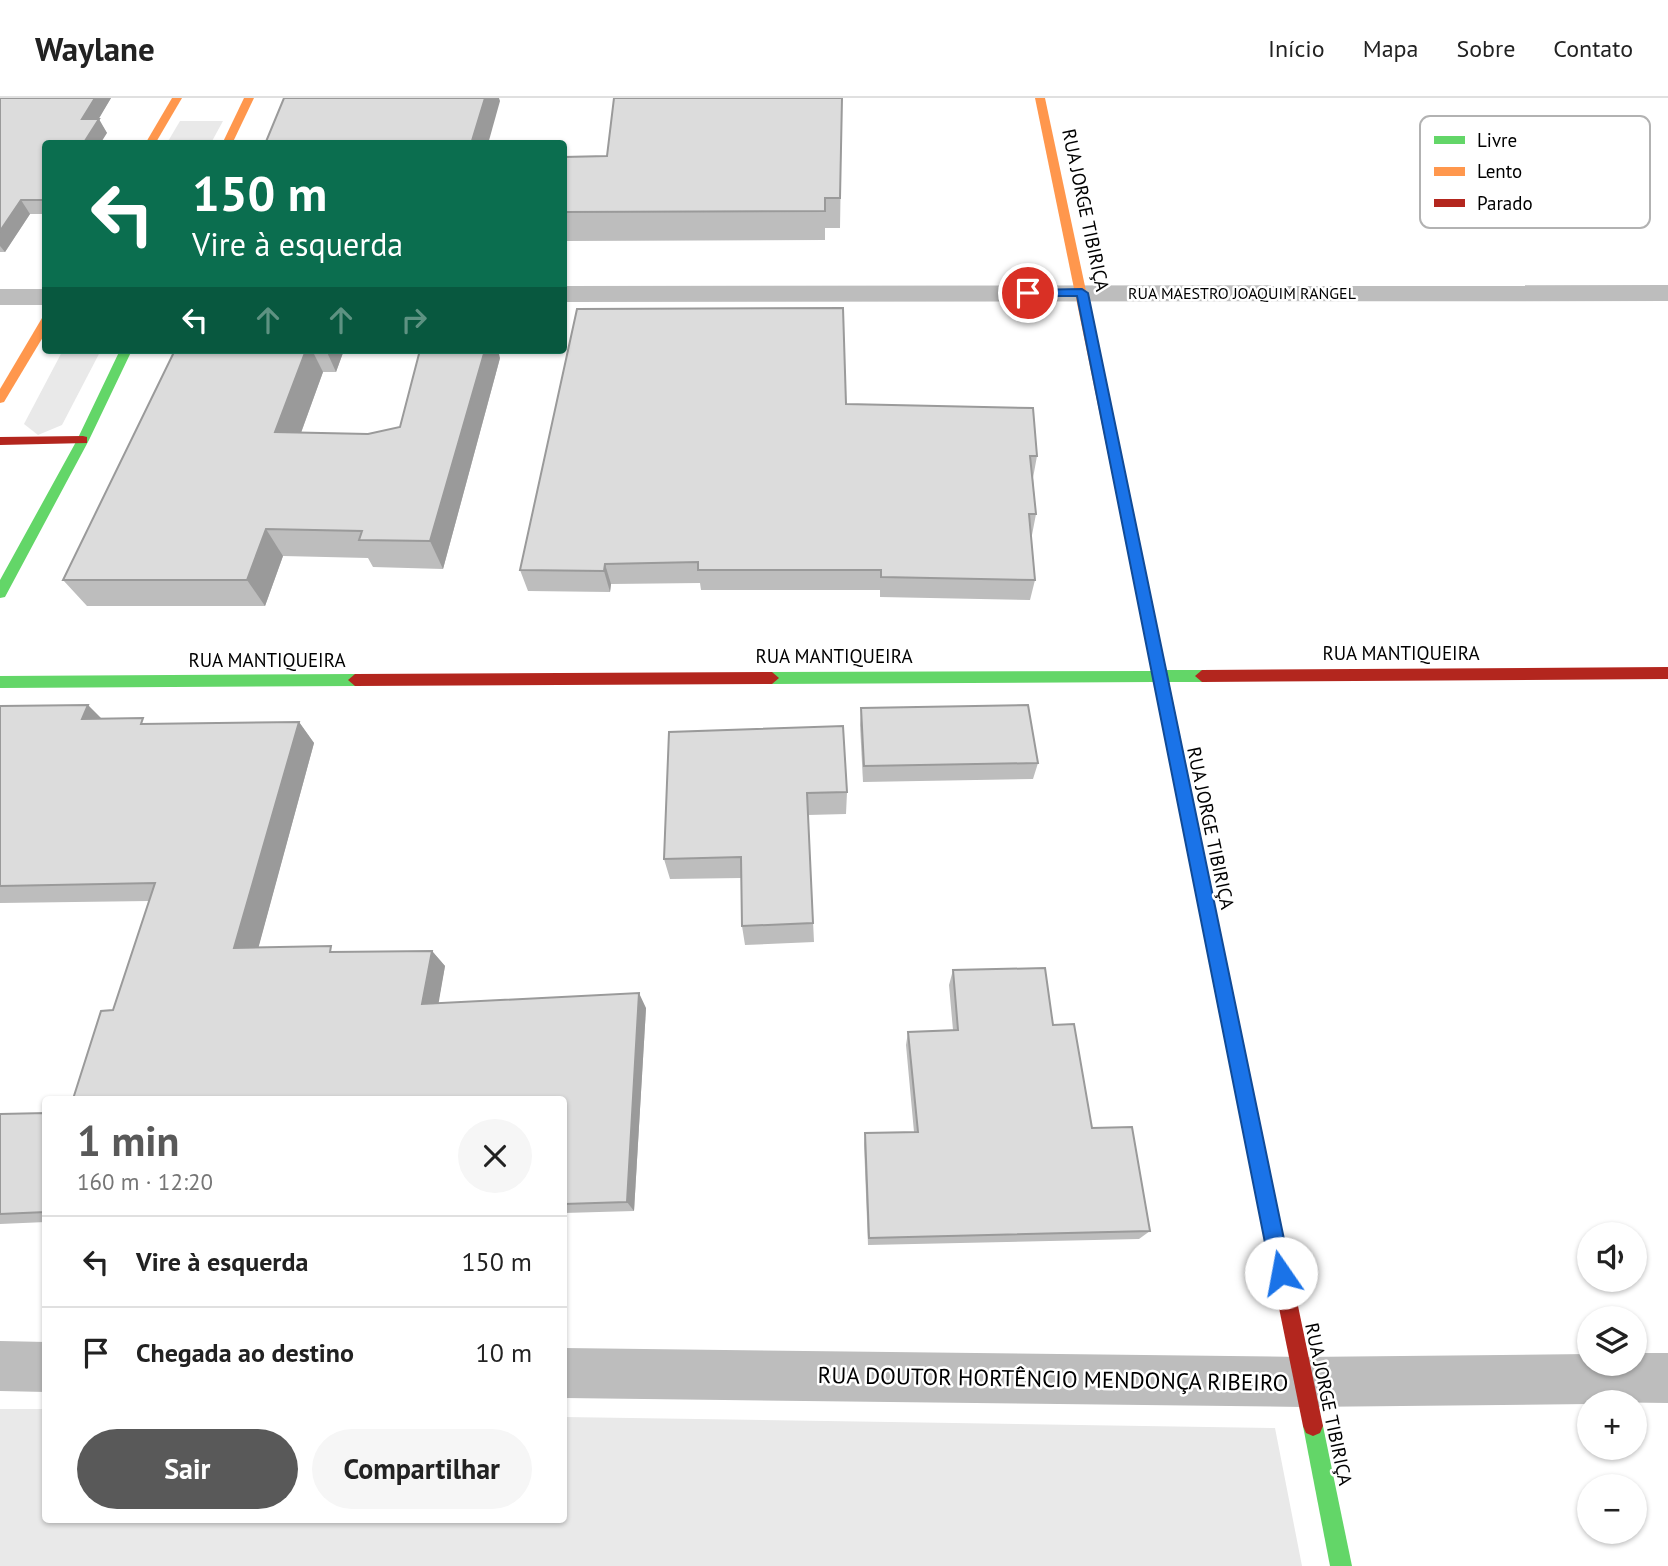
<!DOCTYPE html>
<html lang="pt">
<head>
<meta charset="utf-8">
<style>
	:root { --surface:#fff; --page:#f6f6f6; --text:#222; --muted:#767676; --line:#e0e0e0; --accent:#595959 }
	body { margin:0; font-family:"PT Sans",sans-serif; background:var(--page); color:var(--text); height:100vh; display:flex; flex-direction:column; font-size:26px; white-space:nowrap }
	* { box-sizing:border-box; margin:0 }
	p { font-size:23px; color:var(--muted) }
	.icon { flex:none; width:38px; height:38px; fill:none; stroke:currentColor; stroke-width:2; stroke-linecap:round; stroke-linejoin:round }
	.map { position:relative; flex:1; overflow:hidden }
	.drawer { position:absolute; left:42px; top:998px; width:525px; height:427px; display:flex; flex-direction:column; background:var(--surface); border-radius:7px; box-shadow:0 2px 5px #0004 }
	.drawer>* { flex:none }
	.guide { position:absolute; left:42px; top:42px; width:525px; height:214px; border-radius:7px; box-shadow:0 2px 5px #0004; background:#0b6e4f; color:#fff; overflow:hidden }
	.tools { position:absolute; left:1577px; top:1124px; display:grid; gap:14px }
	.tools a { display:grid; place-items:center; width:70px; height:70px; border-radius:50%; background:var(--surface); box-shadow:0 2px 5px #0004; font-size:35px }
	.pin { position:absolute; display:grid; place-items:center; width:60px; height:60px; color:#fff; margin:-30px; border:4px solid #fff; border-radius:50%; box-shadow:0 2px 7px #0007 }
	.me { position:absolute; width:77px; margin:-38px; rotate:348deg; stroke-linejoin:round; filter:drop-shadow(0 0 5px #0008) }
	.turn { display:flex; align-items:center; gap:24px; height:147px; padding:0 35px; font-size:32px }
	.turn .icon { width:91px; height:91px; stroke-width:2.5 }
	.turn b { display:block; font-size:49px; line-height:60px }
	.lanes { display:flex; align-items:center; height:66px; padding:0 35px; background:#0003; justify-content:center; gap:35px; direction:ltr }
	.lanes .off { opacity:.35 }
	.round { display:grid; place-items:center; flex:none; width:74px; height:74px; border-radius:37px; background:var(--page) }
	.head { display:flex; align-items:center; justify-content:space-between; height:119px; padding:0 35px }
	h1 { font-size:42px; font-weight:700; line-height:52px; color:var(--accent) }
	.primary-button { display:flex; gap:14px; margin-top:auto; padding:14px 35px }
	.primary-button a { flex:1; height:80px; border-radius:42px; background:var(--accent); color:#fff; font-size:28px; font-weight:700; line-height:80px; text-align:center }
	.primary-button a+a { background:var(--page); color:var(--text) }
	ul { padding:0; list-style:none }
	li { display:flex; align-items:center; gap:21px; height:91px; padding:0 35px; border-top:2px solid var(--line) }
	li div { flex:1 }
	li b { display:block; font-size:26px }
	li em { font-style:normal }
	header { display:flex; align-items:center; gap:42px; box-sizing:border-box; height:98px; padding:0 35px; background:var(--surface); border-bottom:2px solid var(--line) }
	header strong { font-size:33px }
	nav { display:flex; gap:38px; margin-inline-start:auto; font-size:24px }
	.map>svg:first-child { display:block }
	.green { fill:#e9e9e9 }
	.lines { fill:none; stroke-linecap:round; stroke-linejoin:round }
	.street { fill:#bdbdbd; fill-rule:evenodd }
	.fast { fill:#63d668; fill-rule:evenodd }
	.slow { fill:#ff974d; fill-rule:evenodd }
	.jam { fill:#b3261e; fill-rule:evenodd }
	.wall { fill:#bdbdbd }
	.shaded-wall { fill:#9a9a9a }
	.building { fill:#dcdcdc; stroke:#9a9a9a; stroke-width:2 }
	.route { fill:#1a73e8; stroke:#114b97; stroke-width:2 }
	.labels { text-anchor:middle; stroke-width:5; stroke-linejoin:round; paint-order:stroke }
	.far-street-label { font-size:16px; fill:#000; stroke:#fff }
	.street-label { font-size:19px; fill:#000; stroke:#fff }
	.near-street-label { font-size:23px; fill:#000; stroke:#fff }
	.key { fill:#fff; stroke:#b2b2b2; stroke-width:2 }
	.key-label { font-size:19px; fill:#000 }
</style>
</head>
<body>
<header>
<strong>Waylane</strong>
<nav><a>Início</a><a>Mapa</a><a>Sobre</a><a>Contato</a></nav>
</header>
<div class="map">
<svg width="1668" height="1468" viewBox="0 0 1668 1468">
	<rect width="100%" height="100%" fill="#fff"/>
	<g class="green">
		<path d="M 180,23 L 223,23 L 211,45 L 167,45 Z"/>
		<path d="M 63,252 L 101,252 L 62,327 L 38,337 L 24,326 Z"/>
		<path d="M 0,1311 L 45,1311 L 46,1421 L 564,1421 L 564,1319 L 1275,1330 L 1302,1468 L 0,1468 Z"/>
	</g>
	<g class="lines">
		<g class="street">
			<path d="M 1668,187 L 1668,203 L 564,204 L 564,188 Z"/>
			<rect x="0" y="191" width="46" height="16"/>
			<path d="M 0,1243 L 46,1244 L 46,1294 L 0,1293 Z"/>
			<path d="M 564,1250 L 1303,1259 L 1589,1256 L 1589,1265 L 1634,1265 L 1634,1255 L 1668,1255 L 1668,1305 L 1589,1304 L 1589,1306 L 1303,1309 L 564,1300 Z"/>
		</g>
		<g class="fast">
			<path d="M 120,252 L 132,252 L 89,342 L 5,499 L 0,500 L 0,482 L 77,342 Z"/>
			<path d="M 1147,508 L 1154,513 L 1166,572 L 1202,572 L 1209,578 L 1202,584 L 1169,584 L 1235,905 L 1232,911 L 1226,913 L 1220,911 L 1217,905 L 1154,584 L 772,586 L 765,580 L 772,574 L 1152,573 L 1140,513 Z"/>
			<path d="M 355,576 L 362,582 L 355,588 L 0,590 L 0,578 Z"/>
			<path d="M 1313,1318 L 1320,1321 L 1323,1328 L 1352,1468 L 1330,1468 L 1303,1328 L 1306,1321 Z"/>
		</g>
		<g class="slow">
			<path d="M 172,0 L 182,0 L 155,46 L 145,46 Z"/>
			<path d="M 244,0 L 254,0 L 232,46 L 222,46 Z"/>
			<path d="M 1035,0 L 1045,0 L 1154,513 L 1147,518 L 1140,513 Z"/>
			<path d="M 42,220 L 46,220 L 46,234 L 4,304 L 0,305 L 0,291 Z"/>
		</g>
		<g class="jam">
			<path d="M 83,338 L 87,339 L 87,345 L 0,347 L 0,339 Z"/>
			<path d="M 1668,569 L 1668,581 L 1202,584 L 1195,578 L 1202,572 Z"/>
			<path d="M 772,574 L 779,580 L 772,586 L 355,588 L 348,582 L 355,576 Z"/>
			<path d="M 1226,897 L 1232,899 L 1235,905 L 1323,1328 L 1320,1335 L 1313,1338 L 1306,1335 L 1303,1328 L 1217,905 L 1220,899 Z"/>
		</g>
	</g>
	<g class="wall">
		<path d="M 0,0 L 111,0 L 98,21 L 107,35 L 46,46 L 46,116 L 30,116 L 5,154 L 0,154 Z"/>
		<path d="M 842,0 L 840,130 L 825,130 L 825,142 L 564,143 L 564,59 L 607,58 Z"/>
		<path d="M 175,252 L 344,252 L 336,274 L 323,274 L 301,335 L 368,336 L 400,329 L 500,260 L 443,471 L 373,469 L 368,460 L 283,458 L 265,508 L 87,508 L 63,482 Z"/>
		<path d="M 846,306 L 1037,358 L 1033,380 L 1036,416 L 1032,437 L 1031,437 L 1035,482 L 1030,502 L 880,499 L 880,492 L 701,492 L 700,485 L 611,486 L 610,494 L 528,493 L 520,472 Z"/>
		<path d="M 0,608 L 149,626 L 299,624 L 314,645 L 258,850 L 337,854 L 432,853 L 445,868 L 438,905 L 646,910 L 634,1113 L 564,1115 L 564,1001 L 113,912 L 149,803 L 0,805 Z"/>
		<path d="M 861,610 L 1038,665 L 1033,681 L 863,684 L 860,627 Z"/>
		<path d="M 669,634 L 847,694 L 846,716 L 808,717 L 814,844 L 745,847 L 742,828 L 741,780 L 670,781 L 664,761 Z"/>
		<path d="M 953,872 L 1053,927 L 1092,1030 L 1150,1133 L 1139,1141 L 868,1147 L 864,1046 L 865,1035 L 914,1034 L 906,947 L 908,934 L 953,932 L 949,887 Z"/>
		<path d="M 46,1015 L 46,1124 L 0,1126 L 0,1016 Z"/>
	</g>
	<g class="shaded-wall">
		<path d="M 95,0 L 111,0 L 94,29 L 99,21 L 107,35 L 100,46 L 83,46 L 82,21 Z"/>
		<path d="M 485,0 L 499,0 L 500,3 L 488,46 L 471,46 Z"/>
		<path d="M 21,102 L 30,116 L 5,154 L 0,148 L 0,133 Z"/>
		<path d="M 306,252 L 312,252 L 323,274 L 291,362 L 275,334 Z"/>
		<path d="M 326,252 L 344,252 L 336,274 Z"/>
		<path d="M 485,252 L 498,252 L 500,260 L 443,471 L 430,443 Z"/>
		<path d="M 266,431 L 283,458 L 265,508 L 247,482 Z"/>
		<path d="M 605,466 L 611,486 L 610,494 L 604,473 Z"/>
		<path d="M 88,607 L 109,628 L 82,621 Z"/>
		<path d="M 299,624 L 314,645 L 254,866 L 234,850 Z"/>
		<path d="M 432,853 L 445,868 L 436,920 L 422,906 Z"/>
		<path d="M 639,895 L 646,910 L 634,1113 L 627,1104 Z"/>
	</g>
	<g class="building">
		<path d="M 0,0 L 95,0 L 82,21 L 99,21 L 83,46 L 46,46 L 46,102 L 21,102 L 0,133 Z"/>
		<path d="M 284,0 L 485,0 L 471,46 L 265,46 Z"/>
		<path d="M 614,0 L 842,0 L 840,100 L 825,100 L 825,113 L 564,114 L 564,59 L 607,58 Z"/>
		<path d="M 843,210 L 846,306 L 1033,310 L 1037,358 L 1030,358 L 1036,416 L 1029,416 L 1035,482 L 881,479 L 881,472 L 698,472 L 698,464 L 605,466 L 604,473 L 520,472 L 577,211 Z"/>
		<path d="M 175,252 L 306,252 L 275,334 L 368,336 L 400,329 L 420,252 L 485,252 L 430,443 L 359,442 L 362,433 L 266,431 L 247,482 L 63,482 Z"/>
		<path d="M 88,607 L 82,621 L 143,620 L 141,626 L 299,624 L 234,850 L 331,848 L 330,854 L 432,853 L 422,906 L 639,895 L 627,1104 L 564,1106 L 564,1001 L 73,1001 L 101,913 L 113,912 L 155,785 L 0,788 L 0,608 Z"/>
		<path d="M 1028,607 L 1038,665 L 864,668 L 861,610 Z"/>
		<path d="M 843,628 L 847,694 L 807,695 L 813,825 L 742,828 L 741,759 L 664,761 L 669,634 Z"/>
		<path d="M 1045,870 L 1053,927 L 1074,926 L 1092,1030 L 1132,1029 L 1150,1133 L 869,1140 L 865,1035 L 918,1034 L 908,934 L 958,932 L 953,872 Z"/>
		<path d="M 46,1015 L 46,1114 L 0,1116 L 0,1016 Z"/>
	</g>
	<path class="route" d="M 1082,191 L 1088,195 L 1291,1175 L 1288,1182 L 1281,1185 L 1274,1182 L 1271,1175 L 1077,198 L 1028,198 L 1022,195 L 1028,192 Z"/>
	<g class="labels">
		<g class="far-street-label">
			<text x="1242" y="201">RUA MAESTRO JOAQUIM RANGEL</text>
		</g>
		<g class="street-label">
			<text transform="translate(1086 112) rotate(78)" y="7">RUA JORGE TIBIRIÇA</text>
			<text x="1401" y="562">RUA MANTIQUEIRA</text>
			<text x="834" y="565">RUA MANTIQUEIRA</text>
			<text x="267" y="569">RUA MANTIQUEIRA</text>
			<text transform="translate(1211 730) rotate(78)" y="7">RUA JORGE TIBIRIÇA</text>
			<text transform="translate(1329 1306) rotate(78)" y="7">RUA JORGE TIBIRIÇA</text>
		</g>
		<g class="near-street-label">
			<text transform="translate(1053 1281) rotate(1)" y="8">RUA DOUTOR HORTÊNCIO MENDONÇA RIBEIRO</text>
		</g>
	</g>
	<rect x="1420" y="18" width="230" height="112" rx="10" class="key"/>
	<rect x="1434" y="38" width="31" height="8" fill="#63d668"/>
	<rect x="1434" y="69" width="31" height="9" fill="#ff974d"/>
	<rect x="1434" y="101" width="31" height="8" fill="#b3261e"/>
	<g class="key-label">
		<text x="1477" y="49">Livre</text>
		<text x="1477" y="80">Lento</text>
		<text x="1477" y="112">Parado</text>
	</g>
</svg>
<div class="tools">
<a><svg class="icon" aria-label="sound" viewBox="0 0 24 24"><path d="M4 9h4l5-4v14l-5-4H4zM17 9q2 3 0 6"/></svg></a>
<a><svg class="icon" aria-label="layers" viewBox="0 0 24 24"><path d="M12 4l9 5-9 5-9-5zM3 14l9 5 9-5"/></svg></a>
<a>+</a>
<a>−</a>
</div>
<div class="pin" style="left:1028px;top:195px;background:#d93025"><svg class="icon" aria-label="arrive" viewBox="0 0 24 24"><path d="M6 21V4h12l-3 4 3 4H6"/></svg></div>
<svg class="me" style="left:1281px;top:1175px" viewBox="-20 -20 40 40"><circle r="19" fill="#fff"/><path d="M0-13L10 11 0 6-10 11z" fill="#1a73e8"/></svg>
<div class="guide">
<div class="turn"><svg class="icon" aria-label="left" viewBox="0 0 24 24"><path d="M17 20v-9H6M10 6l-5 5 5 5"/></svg><div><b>150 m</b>Vire à esquerda</div></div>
<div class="lanes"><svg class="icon" aria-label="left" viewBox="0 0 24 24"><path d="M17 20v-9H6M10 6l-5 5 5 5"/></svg><svg class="icon off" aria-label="ahead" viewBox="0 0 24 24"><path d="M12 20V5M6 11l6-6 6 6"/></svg><svg class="icon off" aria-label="ahead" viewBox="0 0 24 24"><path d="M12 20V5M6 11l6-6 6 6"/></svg><svg class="icon off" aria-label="right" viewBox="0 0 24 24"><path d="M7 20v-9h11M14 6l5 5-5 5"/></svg></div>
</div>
<section class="drawer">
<div class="head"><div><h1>1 min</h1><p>160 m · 12:20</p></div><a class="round"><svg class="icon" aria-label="close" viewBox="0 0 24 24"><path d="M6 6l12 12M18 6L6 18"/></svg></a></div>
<ul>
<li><svg class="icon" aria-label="left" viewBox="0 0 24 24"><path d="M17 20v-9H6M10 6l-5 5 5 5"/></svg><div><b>Vire à esquerda</b></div><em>150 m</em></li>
<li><svg class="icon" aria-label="arrive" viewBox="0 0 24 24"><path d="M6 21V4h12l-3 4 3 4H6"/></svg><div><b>Chegada ao destino</b></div><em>10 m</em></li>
</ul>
<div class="primary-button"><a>Sair</a><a>Compartilhar</a></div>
</section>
</div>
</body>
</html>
